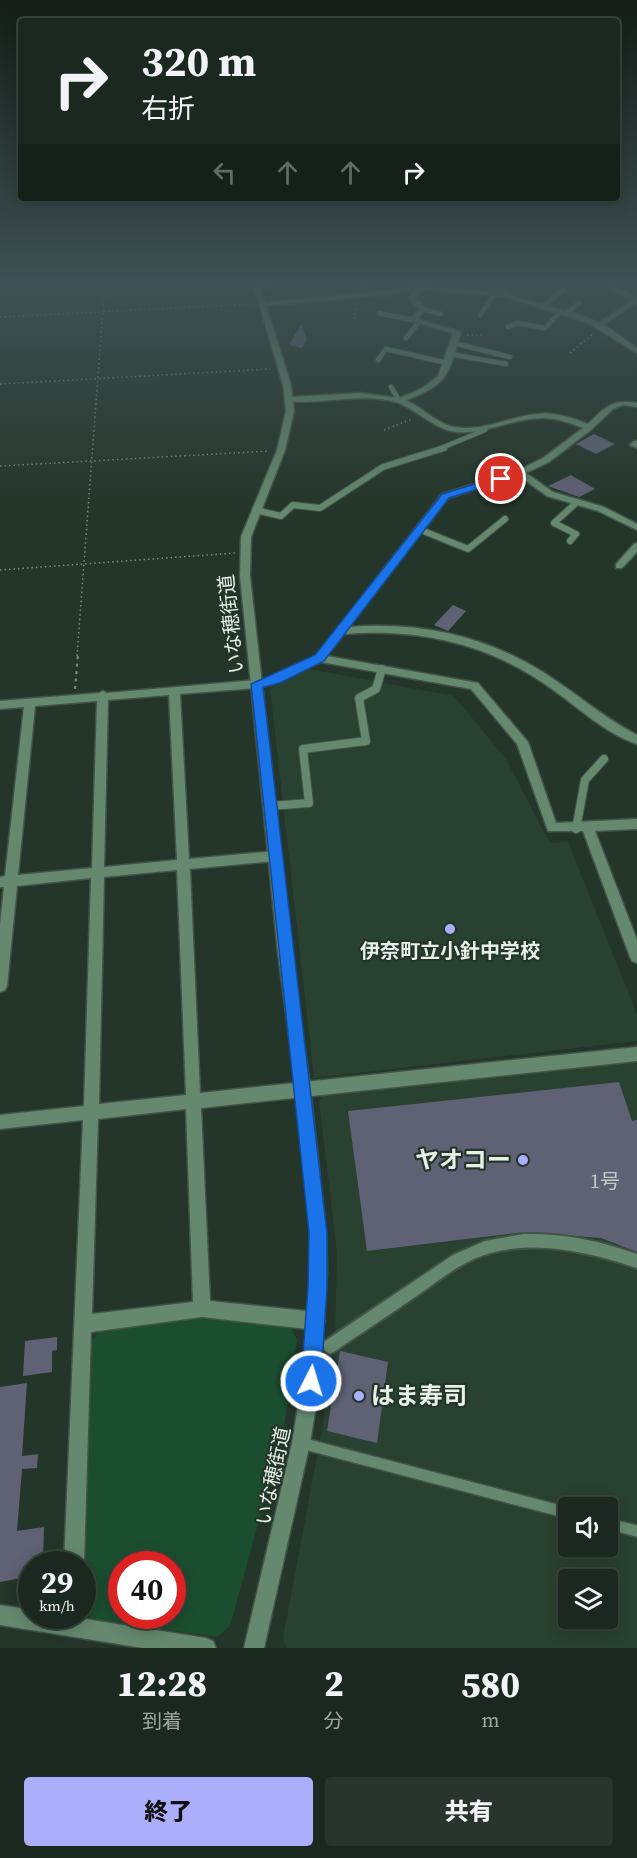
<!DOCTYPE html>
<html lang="ja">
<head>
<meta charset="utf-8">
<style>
	:root { --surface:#1b281f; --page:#28342c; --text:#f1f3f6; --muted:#a0a6a4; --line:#39443d; --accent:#abaffb }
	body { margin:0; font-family:"Source Serif 4","Noto Sans JP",serif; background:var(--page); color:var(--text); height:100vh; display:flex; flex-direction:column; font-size:22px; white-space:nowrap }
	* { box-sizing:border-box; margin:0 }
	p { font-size:20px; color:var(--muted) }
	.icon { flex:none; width:33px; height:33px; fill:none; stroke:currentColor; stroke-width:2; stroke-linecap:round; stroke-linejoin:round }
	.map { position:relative; height:1648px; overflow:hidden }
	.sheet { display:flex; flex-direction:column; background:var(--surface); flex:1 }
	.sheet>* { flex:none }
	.banner { position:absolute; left:18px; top:18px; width:602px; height:183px; border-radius:6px; box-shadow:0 3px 15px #0003,0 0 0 2px var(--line); background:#1b281f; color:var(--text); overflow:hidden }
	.tools { position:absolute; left:558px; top:1497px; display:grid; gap:12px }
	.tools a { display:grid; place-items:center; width:60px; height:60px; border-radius:6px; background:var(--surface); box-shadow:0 3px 15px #0003,0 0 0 2px var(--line); font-size:30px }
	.speed { position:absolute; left:18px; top:1551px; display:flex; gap:12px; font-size:30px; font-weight:700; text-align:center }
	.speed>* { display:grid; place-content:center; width:78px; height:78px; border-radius:50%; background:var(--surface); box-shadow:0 3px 15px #0003,0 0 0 2px var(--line); line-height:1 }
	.speed small { font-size:15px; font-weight:400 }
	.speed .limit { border:9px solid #d22; background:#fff; color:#111 }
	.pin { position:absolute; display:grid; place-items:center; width:51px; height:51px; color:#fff; margin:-26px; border:3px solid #fff; border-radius:50%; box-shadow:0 2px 6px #0007 }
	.me { position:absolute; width:66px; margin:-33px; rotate:5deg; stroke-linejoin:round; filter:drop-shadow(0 0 4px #0008) }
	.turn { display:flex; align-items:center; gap:21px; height:126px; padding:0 24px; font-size:27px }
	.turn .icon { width:78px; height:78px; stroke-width:2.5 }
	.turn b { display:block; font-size:42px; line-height:51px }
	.lanes { display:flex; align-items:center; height:57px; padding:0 24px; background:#0003; justify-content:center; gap:30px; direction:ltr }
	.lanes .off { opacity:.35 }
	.eta { display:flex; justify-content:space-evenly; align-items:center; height:102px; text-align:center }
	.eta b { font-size:36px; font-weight:800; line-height:42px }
	.primary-button { display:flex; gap:12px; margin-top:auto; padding:12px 24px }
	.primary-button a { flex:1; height:69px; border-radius:6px; background:var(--accent); color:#111; font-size:24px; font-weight:800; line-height:69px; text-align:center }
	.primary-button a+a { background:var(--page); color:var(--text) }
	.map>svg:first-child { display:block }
	.built { fill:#294130; fill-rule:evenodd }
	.green { fill:#1b4e2f; fill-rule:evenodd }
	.building { fill:#5f6175 }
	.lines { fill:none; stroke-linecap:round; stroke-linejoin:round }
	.service-far3-casing { stroke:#435348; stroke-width:6 }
	.service-far2-casing { stroke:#435348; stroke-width:8 }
	.service-far1-casing { stroke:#435348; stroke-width:10 }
	.service-casing { stroke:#435348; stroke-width:14 }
	.pedestrian-casing { stroke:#435348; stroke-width:4 }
	.minor-casing { stroke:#435348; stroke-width:3 }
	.tertiary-casing { stroke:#435348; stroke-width:3 }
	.path-far1 { stroke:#7f8d82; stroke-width:1.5; stroke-dasharray:1.5 3; stroke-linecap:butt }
	.path { stroke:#7f8d82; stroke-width:2; stroke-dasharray:3 4.5; stroke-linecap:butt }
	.service-far3 { stroke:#64896e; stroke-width:4.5 }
	.service-far2 { stroke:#64896e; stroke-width:6 }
	.service-far1 { stroke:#64896e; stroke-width:8 }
	.service { stroke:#64896e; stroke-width:11 }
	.pedestrian { fill:#64896e; fill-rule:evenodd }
	.minor { fill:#64896e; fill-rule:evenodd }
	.tertiary { fill:#64896e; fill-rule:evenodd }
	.route { fill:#1a73e8; stroke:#114b97; stroke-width:1.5 }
	.poi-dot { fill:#abaffb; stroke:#243529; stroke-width:2 }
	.labels { text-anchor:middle; stroke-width:4.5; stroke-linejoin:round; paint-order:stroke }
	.street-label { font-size:20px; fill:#e6f0e8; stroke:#243529 }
	.poi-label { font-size:20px; font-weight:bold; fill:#e6f0e8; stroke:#243529 }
	.near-number-label { font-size:20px; fill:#c4cccb }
	.near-poi-label { font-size:24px; font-weight:bold; fill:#e6f0e8; stroke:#243529; text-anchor:end }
</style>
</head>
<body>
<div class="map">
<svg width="637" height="1648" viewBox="0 0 637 1648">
	<rect width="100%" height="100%" fill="#243529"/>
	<g class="built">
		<path d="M 309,669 L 454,696 L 506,759 L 550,843 L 568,842 L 637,1014 L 637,1041 L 314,1078 L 270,689 Z"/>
		<path d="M 637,1061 L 637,1648 L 287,1648 L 283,1638 L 327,1402 L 335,1336 L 337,1253 L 319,1101 L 323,1095 ZM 568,1508 L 608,1508 L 608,1546 L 568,1546 ZM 568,1580 L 608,1580 L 608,1618 L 568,1618 Z"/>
	</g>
	<path class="green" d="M 206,1315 L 292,1329 L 297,1340 L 283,1433 L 230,1626 L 217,1637 L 90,1619 L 84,1603 L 92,1339 L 100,1331 ZM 122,1564 L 172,1564 L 172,1616 L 122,1616 Z"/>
	<g class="building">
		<path d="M 301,324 L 307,340 L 302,348 L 289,345 Z"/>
		<path d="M 594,434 L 615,444 L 596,454 L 576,444 Z"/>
		<path d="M 571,475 L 595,489 L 579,497 L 548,486 Z"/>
		<path d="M 453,605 L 466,611 L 448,631 L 434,625 Z"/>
		<path d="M 619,1082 L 632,1121 L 637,1120 L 637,1252 L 601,1238 L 524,1232 L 367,1251 L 348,1111 Z"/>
		<path d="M 57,1337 L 57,1350 L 52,1351 L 52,1372 L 23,1376 L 25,1341 Z"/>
		<path d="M 340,1351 L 388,1362 L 377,1443 L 327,1431 Z"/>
		<path d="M 27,1383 L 22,1456 L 38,1454 L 37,1468 L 22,1469 L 17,1531 L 44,1527 L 43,1564 L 32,1564 L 32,1576 L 0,1582 L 0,1387 Z"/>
	</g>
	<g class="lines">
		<g class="service-far3-casing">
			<g id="service-far3">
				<path d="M 543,306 L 563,290"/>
				<path d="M 423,309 L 441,314"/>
				<path d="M 379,313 L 413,320"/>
				<path d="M 566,313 L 579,303"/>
				<path d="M 480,315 L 494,294"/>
				<path d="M 508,327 L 518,323 L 545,328 L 561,311"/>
				<path d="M 406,338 L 419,322"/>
				<path d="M 453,343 L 510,357"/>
				<path d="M 450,354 L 506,364"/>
				<path d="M 378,360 L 386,349 L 447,363"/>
				<path d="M 391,387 L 399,400"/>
				<path d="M 439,449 L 485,430"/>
			</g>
		</g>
		<g class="service-far2-casing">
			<g id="service-far2">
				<path d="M 255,510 L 281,516 L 293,505 L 320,508 L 383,467 L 444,448"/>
				<path d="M 421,530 L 468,549 L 505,519"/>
				<path d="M 570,541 L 576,534 L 554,523 L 576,503"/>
			</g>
		</g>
		<g class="service-far1-casing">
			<g id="service-far1">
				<path d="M 271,806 L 309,803 L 303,749 L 366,741 L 359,698 L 376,689 L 382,669"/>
				<path d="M 576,829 L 585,780 L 604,759"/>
			</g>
		</g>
		<g class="service-casing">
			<g id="service">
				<path d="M 301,1443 L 568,1513"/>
				<path d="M 608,1524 L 637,1531"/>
			</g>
		</g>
		<g class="pedestrian-casing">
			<path id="pedestrian" d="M 524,1234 C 564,1233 600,1241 637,1254 L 637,1268 C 586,1251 528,1237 476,1258 C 455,1267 437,1282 418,1295 C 391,1314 363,1332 335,1351 L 330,1354 L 325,1351 L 322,1346 L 325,1341 L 453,1255 L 485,1241 Z"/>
		</g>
		<g class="minor-casing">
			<g id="minor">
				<path d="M 273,283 L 292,283 L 257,290 L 254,288 Z"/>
				<path d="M 366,283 L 378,283 L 360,289 L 357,287 Z"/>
				<path d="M 609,283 L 616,283 L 614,286 L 637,297 L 637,303 L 601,326 L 597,326 L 597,324 L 633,300 L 608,288 Z"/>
				<path d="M 413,284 L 502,293 L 505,295 L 502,297 L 421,289 L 416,298 L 426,309 L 418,319 L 461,332 C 449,373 449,385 406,400 C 421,407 434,421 450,426 C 480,434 509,416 538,414 C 555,412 572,418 588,424 C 605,407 612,399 637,403 L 637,407 L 623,405 L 613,409 L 592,429 L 549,462 L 526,473 L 553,492 L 604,507 L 637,524 L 637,530 L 598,511 L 547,496 L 519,476 L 448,498 L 349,627 C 419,621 487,636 546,674 C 577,694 604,718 637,735 L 637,744 C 606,734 579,708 552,689 C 490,644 420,628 344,634 L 327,656 L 478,683 L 528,742 L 556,823 L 637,819 L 637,829 L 595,831 L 637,940 L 637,963 L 632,961 L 630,957 L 583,831 L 548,831 L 517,744 L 471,689 L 321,662 L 275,684 L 257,688 L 180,694 L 189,859 L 275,851 L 279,852 L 281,856 L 279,860 L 275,861 L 190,869 L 200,1093 L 637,1047 L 637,1061 L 201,1108 L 210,1301 L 316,1312 L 322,1315 L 325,1321 L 322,1327 L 316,1330 L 202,1317 L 91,1332 L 84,1564 L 82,1567 L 82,1564 L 64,1564 L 83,1120 L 0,1129 L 0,1115 L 84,1106 L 91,878 L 17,886 L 7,986 L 5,990 L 0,992 L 0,925 L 4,887 L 0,887 L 0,877 L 5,876 L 24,707 L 0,709 L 0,701 L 99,693 L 103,691 L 107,693 L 257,680 L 272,677 L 316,656 L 442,494 L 517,471 L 543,458 L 583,428 C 570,423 557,418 543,418 C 514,418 487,434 457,432 C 430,429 414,404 387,400 C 353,394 318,405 286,401 L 285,399 L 289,397 L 360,393 L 399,398 L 412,393 L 424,387 L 438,376 L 453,333 L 411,321 L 411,319 L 419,309 L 409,298 L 415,288 L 386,295 L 262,306 L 260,305 L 260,303 L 386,291 ZM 169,695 L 177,860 L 104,867 L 108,700 ZM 97,701 L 92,868 L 18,875 L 35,706 ZM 177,870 L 186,1095 L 99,1104 L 104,877 ZM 186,1109 L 193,1302 L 92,1314 L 98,1119 Z"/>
				<path d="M 634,441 L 637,441 L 637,448 L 630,445 Z"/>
				<path d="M 637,543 L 637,552 L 622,568 L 616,568 L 616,564 L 634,544 Z"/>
				<path d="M 0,1605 L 32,1610 L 32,1616 L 66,1616 L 206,1638 L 213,1641 L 216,1648 L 143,1648 L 0,1625 Z"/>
			</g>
		</g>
		<g class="tertiary-casing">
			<g id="tertiary">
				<path d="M 253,283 L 259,283 L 291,385 L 294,411 L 285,450 L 251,537 L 250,576 L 292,953 L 310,1088 L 326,1233 L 327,1270 L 320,1381 L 310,1443 L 264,1648 L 244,1648 L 292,1443 L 302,1381 L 311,1270 L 310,1233 L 296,1088 L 278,953 L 240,576 L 241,537 L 277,450 L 286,411 L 283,385 Z"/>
				<path d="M 476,283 L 485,283 L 519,298 L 583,316 L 606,326 L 637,348 L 637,353 L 586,322 L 501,296 Z"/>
			</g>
		</g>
		<g class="path-far1">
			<path d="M 0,317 L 253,304"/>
			<path d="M 354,319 L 356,305"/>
			<path d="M 467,335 L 482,335"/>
			<path d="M 570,353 L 593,334"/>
			<path d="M 0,384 L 270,369"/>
			<path d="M 384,430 L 412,419"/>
			<path d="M 0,466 L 269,451"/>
			<path d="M 0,570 L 235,553"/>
			<path d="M 77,656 L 105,283"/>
		</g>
		<path class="path" d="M 75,689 L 78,654"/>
		<use href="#service-far3" class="service-far3"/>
		<use href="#service-far2" class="service-far2"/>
		<use href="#service-far1" class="service-far1"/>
		<use href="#service" class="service"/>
		<use href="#pedestrian" class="pedestrian"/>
		<use href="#minor" class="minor"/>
		<use href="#tertiary" class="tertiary"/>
	</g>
	<linearGradient id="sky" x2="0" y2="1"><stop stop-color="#141d17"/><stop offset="0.55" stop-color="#3f5154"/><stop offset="1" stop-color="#3f5154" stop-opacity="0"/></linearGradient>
	<rect width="637" height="514" fill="url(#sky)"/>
	<path class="route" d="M 501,476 L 504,477 L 504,481 L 449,498 L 324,661 L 280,683 L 263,687 L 327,1233 L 327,1287 L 321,1381 L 318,1388 L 311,1391 L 304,1388 L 301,1381 L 308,1287 L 309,1233 L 251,684 L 315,655 L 442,494 Z"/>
	<g class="poi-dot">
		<circle cx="450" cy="929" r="6"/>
		<circle cx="523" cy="1160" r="6"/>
		<circle cx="359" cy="1396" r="6"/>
	</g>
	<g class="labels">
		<g class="street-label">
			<text transform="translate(231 624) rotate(-96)" y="7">いな穂街道</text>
			<text transform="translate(273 1476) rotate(-78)" y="7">いな穂街道</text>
		</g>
		<g class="poi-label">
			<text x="450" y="958">伊奈町立小針中学校</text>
		</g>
		<g class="near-number-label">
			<text x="605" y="1188">1号</text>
		</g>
		<g class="near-poi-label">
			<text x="511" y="1168">ヤオコー</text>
			<text x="371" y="1404" text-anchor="start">はま寿司</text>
		</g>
	</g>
</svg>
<div class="tools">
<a><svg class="icon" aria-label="sound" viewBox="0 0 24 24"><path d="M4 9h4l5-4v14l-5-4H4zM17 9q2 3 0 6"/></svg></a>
<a><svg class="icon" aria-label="layers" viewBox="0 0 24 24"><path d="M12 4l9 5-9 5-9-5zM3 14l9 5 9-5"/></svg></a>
</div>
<div class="speed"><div>29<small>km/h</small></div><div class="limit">40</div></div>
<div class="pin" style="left:501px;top:479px;background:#d93025"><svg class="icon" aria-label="arrive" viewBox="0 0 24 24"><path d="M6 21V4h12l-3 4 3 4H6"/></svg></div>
<svg class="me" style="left:311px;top:1381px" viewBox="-20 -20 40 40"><circle r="17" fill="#1a73e8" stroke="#fff" stroke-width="3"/><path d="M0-11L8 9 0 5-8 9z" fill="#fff"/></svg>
<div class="banner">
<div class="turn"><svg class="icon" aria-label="right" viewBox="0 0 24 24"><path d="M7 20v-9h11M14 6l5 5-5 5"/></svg><div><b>320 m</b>右折</div></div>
<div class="lanes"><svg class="icon off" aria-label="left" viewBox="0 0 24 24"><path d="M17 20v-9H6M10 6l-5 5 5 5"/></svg><svg class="icon off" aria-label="ahead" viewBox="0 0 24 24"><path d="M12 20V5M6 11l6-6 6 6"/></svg><svg class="icon off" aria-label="ahead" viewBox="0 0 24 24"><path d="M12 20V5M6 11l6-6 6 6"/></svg><svg class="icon" aria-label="right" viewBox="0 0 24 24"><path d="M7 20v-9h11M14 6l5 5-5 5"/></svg></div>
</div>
</div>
<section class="sheet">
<div class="eta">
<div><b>12:28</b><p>到着</p></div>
<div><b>2</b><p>分</p></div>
<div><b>580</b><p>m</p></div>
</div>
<div class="primary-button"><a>終了</a><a>共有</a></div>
</section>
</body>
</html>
